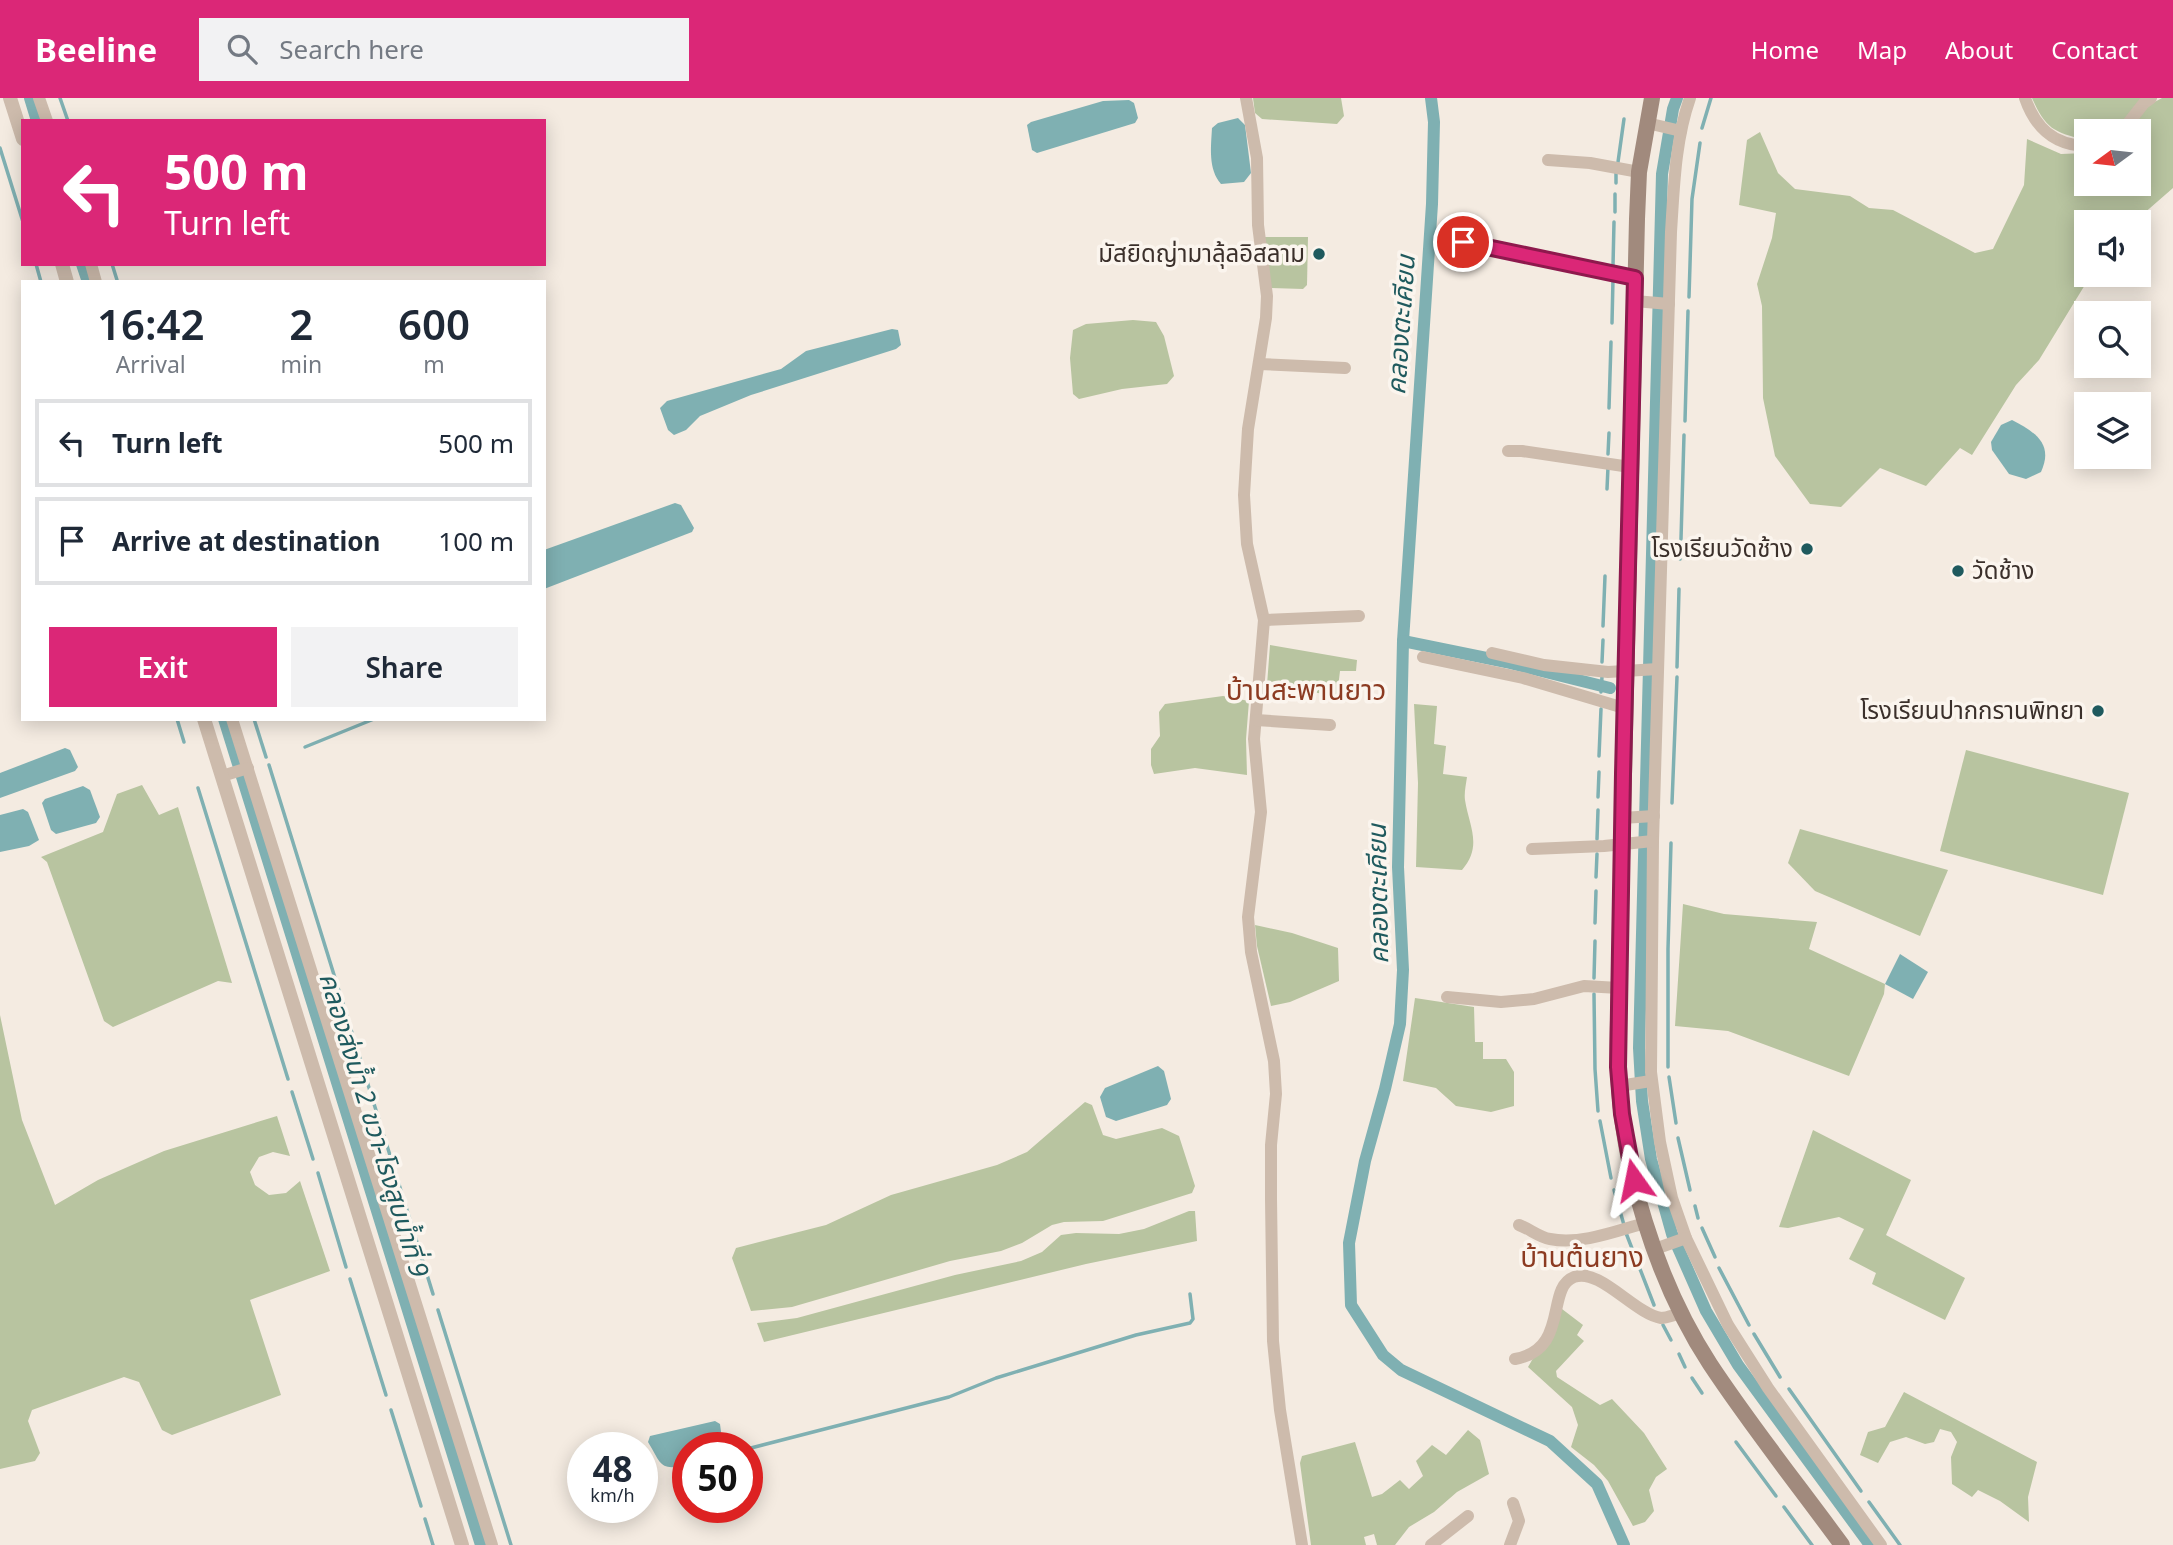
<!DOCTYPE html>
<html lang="en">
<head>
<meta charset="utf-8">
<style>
	:root { --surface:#fff; --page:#f2f2f3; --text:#1f2937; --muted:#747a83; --line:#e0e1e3; --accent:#db2777 }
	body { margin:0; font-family:"Noto Sans","Noto Sans Thai",sans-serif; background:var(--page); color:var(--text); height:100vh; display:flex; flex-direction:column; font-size:26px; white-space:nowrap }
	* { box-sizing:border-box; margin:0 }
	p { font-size:23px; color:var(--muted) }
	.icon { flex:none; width:38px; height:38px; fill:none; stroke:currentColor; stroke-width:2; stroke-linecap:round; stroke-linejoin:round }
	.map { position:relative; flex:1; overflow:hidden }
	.sheet { position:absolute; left:21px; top:182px; width:525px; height:441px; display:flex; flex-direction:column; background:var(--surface); border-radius:0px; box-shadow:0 4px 18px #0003 }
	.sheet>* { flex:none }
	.guide { position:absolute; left:21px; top:21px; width:525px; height:147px; border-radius:0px; box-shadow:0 4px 18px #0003; background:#db2777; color:#fff; overflow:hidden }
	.needle { width:46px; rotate:255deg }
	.buttons { position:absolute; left:2074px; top:21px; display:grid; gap:14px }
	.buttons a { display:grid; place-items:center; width:77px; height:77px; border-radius:0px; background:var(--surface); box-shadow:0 4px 18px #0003; font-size:35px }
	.speed { position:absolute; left:567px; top:1334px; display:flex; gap:14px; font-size:35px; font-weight:700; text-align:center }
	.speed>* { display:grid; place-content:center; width:91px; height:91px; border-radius:50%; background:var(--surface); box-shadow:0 4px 18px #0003; line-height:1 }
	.speed small { font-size:18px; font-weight:400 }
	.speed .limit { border:10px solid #d22; background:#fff; color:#111 }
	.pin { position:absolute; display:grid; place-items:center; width:60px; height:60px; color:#fff; margin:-30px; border:4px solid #fff; border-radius:50%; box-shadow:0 2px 7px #0007 }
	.me { position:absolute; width:77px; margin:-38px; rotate:348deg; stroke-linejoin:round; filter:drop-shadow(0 0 5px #0008) }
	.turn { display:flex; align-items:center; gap:24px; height:147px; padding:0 28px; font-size:32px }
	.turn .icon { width:91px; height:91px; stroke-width:2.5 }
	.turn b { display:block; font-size:49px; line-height:60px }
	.eta { display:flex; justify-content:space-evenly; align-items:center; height:119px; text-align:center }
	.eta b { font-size:42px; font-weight:600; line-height:49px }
	.cta { display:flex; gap:14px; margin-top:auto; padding:14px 28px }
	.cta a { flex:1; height:80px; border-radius:0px; background:var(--accent); color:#fff; font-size:28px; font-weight:600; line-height:80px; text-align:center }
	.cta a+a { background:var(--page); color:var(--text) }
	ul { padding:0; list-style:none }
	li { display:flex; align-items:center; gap:21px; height:88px; margin:0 14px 10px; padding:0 14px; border:4px solid var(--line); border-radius:0px }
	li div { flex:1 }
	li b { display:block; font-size:26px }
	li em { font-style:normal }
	header { display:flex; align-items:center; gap:42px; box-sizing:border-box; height:98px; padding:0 35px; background:var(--accent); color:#fff }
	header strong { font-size:33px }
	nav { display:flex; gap:38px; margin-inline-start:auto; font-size:24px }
	.search { width:490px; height:63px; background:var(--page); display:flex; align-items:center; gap:18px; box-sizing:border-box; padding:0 24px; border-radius:0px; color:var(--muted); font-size:26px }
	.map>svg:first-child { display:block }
	.green { fill:#b8c4a0 }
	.water { fill:#7fb0b2 }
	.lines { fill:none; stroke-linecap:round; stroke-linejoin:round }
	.stream { stroke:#7fb0b2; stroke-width:3.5 }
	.canal { stroke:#7fb0b2; stroke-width:12 }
	.minor { stroke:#cdbbac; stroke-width:12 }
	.tertiary { stroke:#cdbbac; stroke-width:14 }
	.secondary { stroke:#a18a7d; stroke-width:16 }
	.route-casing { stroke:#8e194d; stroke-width:18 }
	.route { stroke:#db2777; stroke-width:12 }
	.poi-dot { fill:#1f5a5e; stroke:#fbf5ee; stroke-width:2.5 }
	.labels { text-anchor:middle; stroke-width:7; stroke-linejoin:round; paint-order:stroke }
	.poi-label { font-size:24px; fill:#3b302b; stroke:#fbf5ee; text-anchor:end }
	.water-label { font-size:26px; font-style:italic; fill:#1f5a5e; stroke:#fbf5ee }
	.quarter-label { font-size:28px; fill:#8c3b22; stroke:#fbf5ee }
</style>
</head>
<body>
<header>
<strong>Beeline</strong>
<div class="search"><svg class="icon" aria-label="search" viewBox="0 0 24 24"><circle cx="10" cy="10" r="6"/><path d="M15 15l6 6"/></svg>Search here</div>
<nav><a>Home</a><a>Map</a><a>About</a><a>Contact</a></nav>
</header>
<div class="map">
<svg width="2173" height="1447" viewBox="0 0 2173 1447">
	<rect width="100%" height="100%" fill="#f4ebe1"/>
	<g class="green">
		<path d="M 1253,0 L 1341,0 L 1344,18 L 1337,26 L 1262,21 L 1255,15 Z"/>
		<path d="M 2032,0 L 2142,0 L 2116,33 L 2086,33 L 2086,42 C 2053,34 2046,31 2032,0 Z"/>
		<path d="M 2162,0 L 2173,0 L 2173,90 L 2134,124 L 2086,124 L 2086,177 L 2091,177 L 2039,262 L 2016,287 L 1972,357 L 1960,350 L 1926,388 L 1880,370 L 1841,409 L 1810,406 L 1775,358 L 1763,300 L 1762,208 L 1757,186 L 1772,140 L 1776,115 L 1739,107 L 1747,42 L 1760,34 L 1778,75 L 1795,91 L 1850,98 L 1869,110 L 1893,112 L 1975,155 L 1993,151 L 2024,87 L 2027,41 L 2061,56 L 2086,55 L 2086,86 L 2138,86 L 2138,33 L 2128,33 L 2149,7 Z"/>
		<path d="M 1264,139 L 1308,139 L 1307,187 L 1303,191 L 1271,190 Z"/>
		<path d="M 1133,222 L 1156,224 L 1164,238 L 1174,278 L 1167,286 L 1122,291 L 1079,301 L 1073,296 L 1070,260 L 1073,232 L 1086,226 Z"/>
		<path d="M 1270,547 L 1357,562 L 1356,573 L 1340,573 L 1337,598 L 1267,587 Z"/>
		<path d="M 1223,598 L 1249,603 L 1246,641 L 1247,677 L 1195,670 L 1154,676 L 1151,667 L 1151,651 L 1160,638 L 1159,614 L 1165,606 Z"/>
		<path d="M 1414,606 L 1437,608 L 1434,646 L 1446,648 L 1443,676 L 1467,679 C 1466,686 1464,695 1465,702 C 1469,728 1483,748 1462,772 L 1416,769 L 1418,685 Z"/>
		<path d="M 1966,652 L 2129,695 L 2103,797 L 1940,753 Z"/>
		<path d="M 142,687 L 159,717 L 178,709 L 232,885 L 218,883 L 113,929 L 104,923 L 47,764 L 41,759 L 103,734 L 117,696 Z"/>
		<path d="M 1800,731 L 1948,772 L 1920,838 L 1815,793 L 1788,765 Z"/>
		<path d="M 1683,806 L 1724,816 L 1817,824 L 1809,851 L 1885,886 L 1884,896 L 1849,978 L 1728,933 L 1675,928 Z"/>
		<path d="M 1255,827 L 1292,835 L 1338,850 L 1339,883 L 1290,904 L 1271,908 L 1257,848 Z"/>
		<path d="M 1415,900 L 1474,909 L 1475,944 L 1483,944 L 1483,961 L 1506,961 L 1514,974 L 1514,1008 L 1491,1014 L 1456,1008 L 1436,990 L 1403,983 Z"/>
		<path d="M 0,917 L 22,1022 L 55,1107 L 98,1082 L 164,1053 L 277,1018 L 290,1058 L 273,1054 L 259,1059 L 250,1074 L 255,1087 L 269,1097 L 286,1095 L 300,1083 L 330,1173 L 250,1202 L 281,1297 L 172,1337 L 162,1332 L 139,1284 L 124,1279 L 32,1312 L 28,1323 L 40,1355 L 35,1363 L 0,1371 Z"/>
		<path d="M 1085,1004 L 1092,1007 L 1103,1037 L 1116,1041 L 1162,1030 L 1179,1038 L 1195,1088 L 1192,1095 L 1103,1123 L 1064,1124 L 1052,1127 L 1022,1145 L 1001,1153 L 950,1163 L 792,1209 L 751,1213 L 732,1160 L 736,1150 L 826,1127 L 891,1097 L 997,1067 L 1027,1054 Z"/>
		<path d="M 1813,1032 L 1911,1082 L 1886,1137 L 1965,1180 L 1945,1222 L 1872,1186 L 1876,1175 L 1849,1161 L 1864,1131 L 1839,1119 L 1788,1130 L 1779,1129 Z"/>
		<path d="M 1189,1113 L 1195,1113 L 1197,1143 L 1086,1166 L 764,1244 L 757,1225 L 797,1220 L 955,1177 L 1021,1163 L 1042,1154 L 1061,1137 L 1076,1135 L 1119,1136 L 1144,1131 Z"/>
		<path d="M 1562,1211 L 1583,1227 L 1577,1237 L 1584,1243 L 1556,1273 L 1557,1279 L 1600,1307 L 1612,1301 L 1644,1335 L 1667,1371 L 1656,1379 L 1649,1392 L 1654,1413 L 1645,1424 L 1633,1428 L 1608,1383 L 1594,1367 L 1571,1349 L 1578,1327 L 1572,1309 L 1528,1269 Z"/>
		<path d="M 1904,1294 L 2037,1364 L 2028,1399 L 2029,1424 L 2000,1403 L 1978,1392 L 1972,1399 L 1952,1386 L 1951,1359 L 1957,1344 L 1951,1334 L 1940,1331 L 1934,1344 L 1925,1346 L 1906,1339 L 1890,1344 L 1878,1365 L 1860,1357 L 1868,1334 L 1885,1329 Z"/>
		<path d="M 1468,1332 L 1480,1342 L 1489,1376 L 1457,1394 L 1434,1414 L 1409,1429 L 1395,1447 L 1377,1447 L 1374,1436 L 1364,1439 L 1366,1447 L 1311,1447 L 1300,1365 L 1302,1358 L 1355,1344 L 1372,1399 L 1382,1396 L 1400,1382 L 1409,1391 L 1423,1378 L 1416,1363 L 1432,1347 L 1446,1357 Z"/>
	</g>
	<g class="water">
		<path d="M 1129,2 L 1134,5 L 1138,20 L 1135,25 L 1037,55 L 1032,52 L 1027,27 L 1031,24 L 1103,3 Z"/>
		<path d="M 1238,20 L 1245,27 L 1251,75 L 1244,84 L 1221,86 C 1208,71 1211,49 1212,30 L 1218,25 Z"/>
		<path d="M 892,231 L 898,232 L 901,247 L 896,251 L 751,297 L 700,318 L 686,332 L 674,337 L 668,332 L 660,310 L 667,303 L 781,271 L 806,253 Z"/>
		<path d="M 2012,322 C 2035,334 2054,346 2041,374 L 2026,381 L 2009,376 L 1992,352 L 1991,344 L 2001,327 Z"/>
		<path d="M 675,405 L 681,407 L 694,430 L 692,434 L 544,491 L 544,452 Z"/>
		<path d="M 65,650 L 70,652 L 78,669 L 75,673 L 0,700 L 0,675 Z"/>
		<path d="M 83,688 L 90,692 L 100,719 L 96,725 L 56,736 L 51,732 L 42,705 L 45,701 Z"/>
		<path d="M 23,711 L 28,714 L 39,742 L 29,748 L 0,754 L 0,717 Z"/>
		<path d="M 1900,856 L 1928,874 L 1913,901 L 1885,886 Z"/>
		<path d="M 1158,968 L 1164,973 L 1171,1001 L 1167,1007 L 1116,1023 L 1106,1019 L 1100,999 L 1105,990 Z"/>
		<path d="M 715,1323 L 720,1326 L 723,1349 L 688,1349 L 688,1367 C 659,1373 662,1367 648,1344 L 650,1338 Z"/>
	</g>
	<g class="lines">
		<g class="stream">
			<path d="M 60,0 L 68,23"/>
			<path d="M 1702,30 L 1711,0"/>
			<path d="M 0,50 L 23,124"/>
			<path d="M 1618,64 L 1624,21"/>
			<path d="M 1616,85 L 1616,74"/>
			<path d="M 1615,114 L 1615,96"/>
			<path d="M 36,166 L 41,184"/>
			<path d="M 112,166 L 117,182"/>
			<path d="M 1613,168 L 1614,124"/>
			<path d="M 1689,199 L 1692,101 L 1700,45"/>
			<path d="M 1612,225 L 1613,181"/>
			<path d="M 1609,310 L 1611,244"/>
			<path d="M 1685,323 L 1688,213"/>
			<path d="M 1608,356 L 1609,335"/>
			<path d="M 1607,391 L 1608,369"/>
			<path d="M 1681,441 L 1684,337"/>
			<path d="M 1680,461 L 1681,449"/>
			<path d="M 1603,528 L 1605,478"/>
			<path d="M 1602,564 L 1603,542"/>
			<path d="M 1677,569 L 1679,491"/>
			<path d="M 1601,594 L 1602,579"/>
			<path d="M 177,621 L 184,644"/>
			<path d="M 254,621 L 266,659"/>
			<path d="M 305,649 L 374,621"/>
			<path d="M 1599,658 L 1601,611"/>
			<path d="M 269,667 L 379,1022"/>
			<path d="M 198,690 L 288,981"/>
			<path d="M 1598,699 L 1599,674"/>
			<path d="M 1672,705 L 1677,579"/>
			<path d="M 1597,741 L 1598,712"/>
			<path d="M 1596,779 L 1597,756"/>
			<path d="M 1595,825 L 1596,793"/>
			<path d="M 1594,880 L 1595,843"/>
			<path d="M 1594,896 L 1595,971 L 1598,1013"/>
			<path d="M 1668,969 L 1668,851 L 1671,745"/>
			<path d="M 1669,979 L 1676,1025"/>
			<path d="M 292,994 L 313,1061"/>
			<path d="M 1600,1023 L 1611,1080"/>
			<path d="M 384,1038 L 433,1196"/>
			<path d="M 1678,1040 L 1690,1092"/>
			<path d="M 318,1075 L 346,1169"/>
			<path d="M 1614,1092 L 1624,1127"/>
			<path d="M 1695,1108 L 1698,1120"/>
			<path d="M 1702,1130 L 1715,1159"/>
			<path d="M 1626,1135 L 1654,1207"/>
			<path d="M 1719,1170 L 1749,1227"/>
			<path d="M 350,1181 L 386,1297"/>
			<path d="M 438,1212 L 511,1447"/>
			<path d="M 1663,1227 L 1671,1242"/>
			<path d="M 1754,1236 L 1780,1279"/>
			<path d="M 1679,1256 L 1685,1269"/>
			<path d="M 1692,1280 L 1702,1295"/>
			<path d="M 1789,1291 L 1861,1393"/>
			<path d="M 391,1312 L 421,1408"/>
			<path d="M 1736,1344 L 1776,1398"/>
			<path d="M 747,1351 L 949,1299 L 996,1280 L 1136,1237 L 1190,1225 L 1193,1221 L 1190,1196"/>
			<path d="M 1869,1404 L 1900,1447"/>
			<path d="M 1784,1409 L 1812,1447"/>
			<path d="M 425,1421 L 433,1447"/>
		</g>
		<g class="canal">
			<path d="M 30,0 L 37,23"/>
			<path d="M 1431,0 L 1434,24 L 1432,106 L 1403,543 L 1398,769 L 1403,872 L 1400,926 L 1385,991 L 1365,1063 L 1349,1145 L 1351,1207 L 1383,1257 L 1401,1272 L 1550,1343 L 1597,1386 L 1624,1447"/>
			<path d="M 1677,0 L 1673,11 L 1662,76 L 1639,950 L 1642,1003 L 1651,1061 L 1672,1136 L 1706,1213 L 1738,1267 L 1870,1447"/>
			<path d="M 82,166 L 88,184"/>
			<path d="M 1403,543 L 1506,564 L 1610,590"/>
			<path d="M 224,621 L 481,1447"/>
		</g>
		<g class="minor">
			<path d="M 39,0 L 47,23"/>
			<path d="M 1246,0 L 1257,60 L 1258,127 L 1267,198 L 1266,220 L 1248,331 L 1244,397 L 1247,446 L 1264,522 L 1254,641 L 1261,714 L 1248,819 L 1251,854 L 1274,963 L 1276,996 L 1271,1047 L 1271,1101 L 1273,1243 L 1280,1312 L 1302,1447"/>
			<path d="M 1690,0 C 1675,43 1674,89 1671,134 L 1653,743 L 1651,974 L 1660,1044 L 1672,1100 L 1686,1140 L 1728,1227 L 1768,1290 L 1881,1447"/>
			<path d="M 2025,0 C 2035,29 2053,47 2086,48"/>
			<path d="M 1647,25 L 1681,33"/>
			<path d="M 2122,33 L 2144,5 L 2151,0"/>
			<path d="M 1548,62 L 1590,65 L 1639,74"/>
			<path d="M 1463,144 L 1635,180"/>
			<path d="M 91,166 L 96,184"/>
			<path d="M 1635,203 L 1669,206"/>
			<path d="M 1259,266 L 1345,270"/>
			<path d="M 1508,353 L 1522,353 L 1630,369"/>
			<path d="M 1264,522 L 1359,518"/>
			<path d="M 1492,555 L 1544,567 L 1608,574 L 1658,571"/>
			<path d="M 1423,559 L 1523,580 L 1624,610"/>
			<path d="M 232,621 L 492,1447"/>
			<path d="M 1256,622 L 1330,627"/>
			<path d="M 222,678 L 248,670"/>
			<path d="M 1622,720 L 1654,718"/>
			<path d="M 1532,751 L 1604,748 L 1653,743"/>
			<path d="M 1447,899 L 1501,904 L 1534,901 L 1584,888 L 1619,890"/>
			<path d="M 1619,988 L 1651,983"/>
			<path d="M 1519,1127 C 1530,1131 1539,1139 1550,1141 C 1581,1147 1616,1133 1645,1125"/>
			<path d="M 1655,1151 L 1686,1140"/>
			<path d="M 1515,1261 C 1570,1251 1545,1190 1574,1179 C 1599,1169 1635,1216 1661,1220 C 1667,1220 1676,1216 1682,1215"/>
			<path d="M 1431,1447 L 1468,1418"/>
			<path d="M 1510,1447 L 1519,1423 L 1513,1405"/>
		</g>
		<g class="tertiary">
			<path d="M 10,0 L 23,41"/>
			<path d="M 62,166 L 67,184"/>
			<path d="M 204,621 L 462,1447"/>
		</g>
		<path class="secondary" d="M 1652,0 L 1639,74 L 1637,121 L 1619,890 C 1618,916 1617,943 1618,970 C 1621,1068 1656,1183 1710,1266 C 1751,1328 1798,1387 1842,1447"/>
	</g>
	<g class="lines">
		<g class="route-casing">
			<path id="route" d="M 1463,144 L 1635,180 L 1623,676 L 1618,969 L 1622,1016 L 1634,1082"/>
		</g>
		<use href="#route" class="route"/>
	</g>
	<g class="poi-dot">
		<circle cx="1319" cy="156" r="7"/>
		<circle cx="1807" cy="451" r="7"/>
		<circle cx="1958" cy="473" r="7"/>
		<circle cx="2098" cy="613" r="7"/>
	</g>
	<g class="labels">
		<g class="poi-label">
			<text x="1305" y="164">มัสยิดญ่ามาลุ้ลอิสลาม</text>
			<text x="1793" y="459">โรงเรียนวัดช้าง</text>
			<text x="1972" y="481" text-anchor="start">วัดช้าง</text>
			<text x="2084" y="621">โรงเรียนปากกรานพิทยา</text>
		</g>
		<g class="water-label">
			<text transform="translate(1401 227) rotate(-86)" y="9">คลองตะเคียน</text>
			<text transform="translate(1378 796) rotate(-91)" y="9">คลองตะเคียน</text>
			<text transform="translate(374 1027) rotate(73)" y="9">คลองส่งน้ำ 2 ขวา-โรงสูบน้ำที่ 9</text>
		</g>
		<g class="quarter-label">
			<text x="1306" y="602">บ้านสะพานยาว</text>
			<text x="1582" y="1169">บ้านต้นยาง</text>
		</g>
	</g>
</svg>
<div class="buttons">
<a><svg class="needle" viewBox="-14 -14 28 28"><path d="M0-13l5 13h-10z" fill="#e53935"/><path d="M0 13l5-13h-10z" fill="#747a83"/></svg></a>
<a><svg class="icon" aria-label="sound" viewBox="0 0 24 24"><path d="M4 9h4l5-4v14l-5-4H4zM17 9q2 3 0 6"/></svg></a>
<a><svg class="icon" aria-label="search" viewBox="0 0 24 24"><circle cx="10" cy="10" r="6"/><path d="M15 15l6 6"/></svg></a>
<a><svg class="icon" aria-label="layers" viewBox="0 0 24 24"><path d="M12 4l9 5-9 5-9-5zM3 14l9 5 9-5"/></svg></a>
</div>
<div class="speed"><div>48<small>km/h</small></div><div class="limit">50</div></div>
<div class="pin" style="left:1463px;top:144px;background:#d93025"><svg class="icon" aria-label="arrive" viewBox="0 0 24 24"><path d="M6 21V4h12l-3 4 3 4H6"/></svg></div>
<svg class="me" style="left:1634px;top:1082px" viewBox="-20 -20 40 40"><path d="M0-17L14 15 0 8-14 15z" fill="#db2777" stroke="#fff" stroke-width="4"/></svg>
<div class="guide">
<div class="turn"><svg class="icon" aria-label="left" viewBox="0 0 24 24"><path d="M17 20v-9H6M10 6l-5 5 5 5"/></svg><div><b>500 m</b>Turn left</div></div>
</div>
<section class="sheet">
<div class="eta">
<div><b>16:42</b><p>Arrival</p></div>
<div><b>2</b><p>min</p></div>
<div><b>600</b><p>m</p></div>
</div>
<ul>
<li><svg class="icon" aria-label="left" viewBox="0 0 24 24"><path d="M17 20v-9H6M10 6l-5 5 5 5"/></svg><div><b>Turn left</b></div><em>500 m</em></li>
<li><svg class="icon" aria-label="arrive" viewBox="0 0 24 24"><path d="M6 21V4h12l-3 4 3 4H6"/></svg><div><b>Arrive at destination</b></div><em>100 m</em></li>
</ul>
<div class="cta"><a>Exit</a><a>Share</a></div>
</section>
</div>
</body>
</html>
